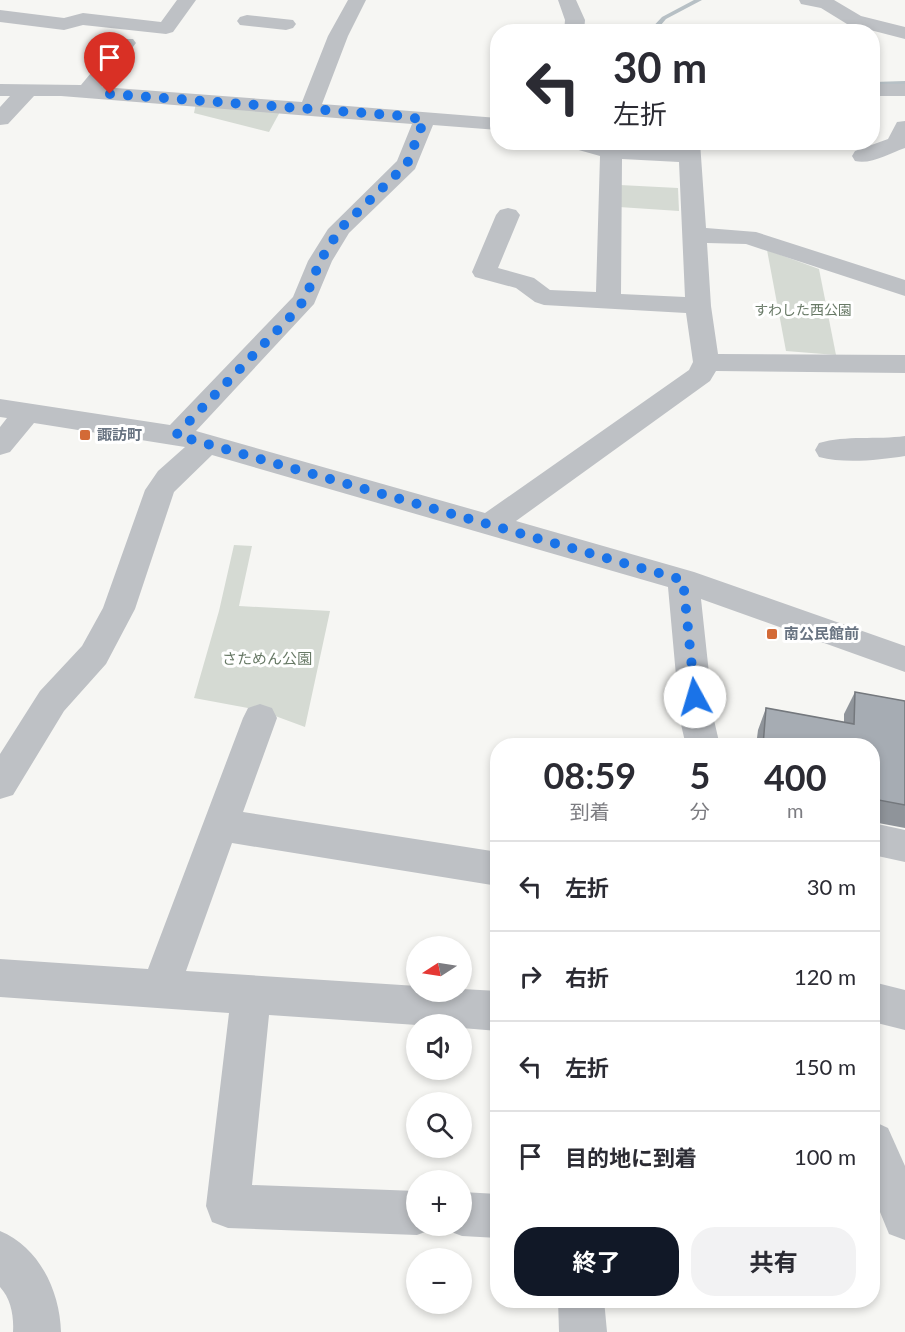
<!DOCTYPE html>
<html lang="ja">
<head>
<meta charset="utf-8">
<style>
	:root { --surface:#fff; --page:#f2f2f3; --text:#2b2b33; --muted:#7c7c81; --line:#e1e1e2; --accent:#111827 }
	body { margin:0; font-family:Lato,"Noto Sans JP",sans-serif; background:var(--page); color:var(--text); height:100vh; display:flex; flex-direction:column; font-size:22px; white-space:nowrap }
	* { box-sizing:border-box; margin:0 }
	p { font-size:20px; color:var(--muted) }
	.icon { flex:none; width:33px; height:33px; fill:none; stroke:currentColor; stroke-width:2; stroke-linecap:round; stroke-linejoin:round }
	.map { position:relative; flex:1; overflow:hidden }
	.details { position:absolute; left:490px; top:738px; width:390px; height:570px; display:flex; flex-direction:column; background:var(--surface); border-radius:24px; box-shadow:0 3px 9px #0003 }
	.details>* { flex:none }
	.hud { position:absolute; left:490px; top:24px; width:390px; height:126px; border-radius:24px; box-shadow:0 3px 9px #0003; background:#fff; color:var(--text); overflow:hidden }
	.needle { width:39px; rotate:258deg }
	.tools { position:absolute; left:406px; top:936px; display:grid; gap:12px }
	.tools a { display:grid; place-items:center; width:66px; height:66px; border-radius:50%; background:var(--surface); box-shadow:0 3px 9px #0003; font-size:30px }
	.pin { position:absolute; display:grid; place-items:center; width:51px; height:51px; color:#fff; margin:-62px -26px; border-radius:50% 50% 50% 0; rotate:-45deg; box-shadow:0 0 6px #0007 }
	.pin .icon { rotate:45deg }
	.me { position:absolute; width:66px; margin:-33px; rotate:354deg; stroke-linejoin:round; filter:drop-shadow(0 0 4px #0008) }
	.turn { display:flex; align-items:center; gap:21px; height:126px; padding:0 24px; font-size:27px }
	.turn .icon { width:78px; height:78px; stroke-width:2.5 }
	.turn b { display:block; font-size:42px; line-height:51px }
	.eta { display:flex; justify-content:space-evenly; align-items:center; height:102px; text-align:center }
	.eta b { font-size:36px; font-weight:700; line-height:42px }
	.button { display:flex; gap:12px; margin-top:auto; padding:12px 24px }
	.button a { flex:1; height:69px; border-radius:24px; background:var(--accent); color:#fff; font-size:24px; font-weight:700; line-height:69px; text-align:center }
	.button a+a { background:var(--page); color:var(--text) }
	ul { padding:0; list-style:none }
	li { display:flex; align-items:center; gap:18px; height:90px; padding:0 24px; border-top:2px solid var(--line) }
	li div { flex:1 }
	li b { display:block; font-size:22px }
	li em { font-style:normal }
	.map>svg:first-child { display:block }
	.green { fill:#d5dad3 }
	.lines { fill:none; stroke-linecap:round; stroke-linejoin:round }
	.stream { fill:#b7c0c5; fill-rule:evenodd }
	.minor { fill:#bec1c5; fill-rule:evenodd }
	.wall { fill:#8f949a }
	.building { fill:#a6acb3; stroke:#74787d; stroke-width:1.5 }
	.route { stroke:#1a73e8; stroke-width:10; stroke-dasharray:0 18 }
	.poi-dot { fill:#d36a36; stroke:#fff; stroke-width:2 }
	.labels { text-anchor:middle; stroke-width:6; stroke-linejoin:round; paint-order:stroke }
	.far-park-label { font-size:14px; fill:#687966; stroke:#fff }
	.poi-label { font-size:15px; font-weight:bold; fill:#687381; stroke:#fff; text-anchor:start }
	.park-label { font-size:15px; fill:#687966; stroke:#fff }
</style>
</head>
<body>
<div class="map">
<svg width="905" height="1332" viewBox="0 0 905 1332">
	<rect width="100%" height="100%" fill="#f6f6f3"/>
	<g class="green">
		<path d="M 196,103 L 281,110 L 269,132 L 194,113 Z"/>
		<path d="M 620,185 L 678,188 L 679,211 L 619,207 Z"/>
		<path d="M 767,250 L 819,269 L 836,355 L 786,351 Z"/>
		<path d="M 234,545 L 252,546 L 239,606 L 330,611 L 305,727 L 259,710 L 194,698 L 219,611 Z"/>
	</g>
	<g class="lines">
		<g class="stream">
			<path d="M 694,0 L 702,0 L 666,19 L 655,32 L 648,32 L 662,17 Z"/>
			<path d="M 905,81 L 905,85 L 873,86 L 873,82 Z"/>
		</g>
		<g class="minor">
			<path d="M 177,0 L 196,0 L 173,32 L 166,34 L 83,25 L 64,30 L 0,22 L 0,10 L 64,18 L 83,13 L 161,22 Z"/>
			<path d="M 348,0 L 366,0 L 348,36 L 322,104 L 498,118 L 498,130 L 433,125 L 415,169 L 349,233 L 332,261 L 314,304 L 196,431 L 485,513 L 689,370 L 693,362 L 686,313 L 544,305 L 535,302 L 516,288 L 475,277 L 472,272 L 496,215 L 500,210 L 508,208 L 516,210 L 520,215 L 498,268 L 534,278 L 550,290 L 596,292 L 600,156 L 568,147 L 565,142 L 602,142 L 612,145 L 678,149 L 678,142 L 700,142 L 706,228 L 756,232 L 905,280 L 905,296 L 746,244 L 707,243 L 711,306 L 718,354 L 905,355 L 905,373 L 716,371 L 710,381 L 516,521 L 694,572 L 905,646 L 905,672 L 701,599 L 714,720 L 720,746 L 686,746 L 680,720 L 668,587 L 212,455 L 174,492 L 135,609 L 106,664 L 64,711 L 13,795 L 0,799 L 0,754 L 40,691 L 82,646 L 103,608 L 145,490 L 158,471 L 185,447 L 34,423 L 10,452 L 0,455 L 0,427 L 7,418 L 0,417 L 0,399 L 170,425 L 293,297 L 308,261 L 328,229 L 397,161 L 412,124 L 61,96 L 34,96 L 8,124 L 0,125 L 0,107 L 10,96 L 0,96 L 0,84 L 81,85 L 119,39 L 133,39 L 136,43 L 102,87 L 302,102 L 328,36 ZM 622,159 L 679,162 L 685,297 L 621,294 Z"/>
			<path d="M 558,0 L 576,0 L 585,20 L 584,32 L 564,32 L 565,20 Z"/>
			<path d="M 799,0 L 834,0 L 861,16 L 905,27 L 905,39 L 847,24 L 821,8 L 801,4 Z"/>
			<path d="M 247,15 L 293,20 L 296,24 L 293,28 L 286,30 L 240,25 L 237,21 L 240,17 Z"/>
			<rect x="873" y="84" width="32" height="12"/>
			<path d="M 905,121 L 905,148 C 890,153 871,165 855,161 L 852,156 L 855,151 L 888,139 L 897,122 Z"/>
			<path d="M 905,436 L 905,456 C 879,460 845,464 819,457 L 815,450 L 819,443 C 846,435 877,440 905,436 Z"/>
			<path d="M 260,704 L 272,708 L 277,718 L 243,812 L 498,852 L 498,886 L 232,843 L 186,971 L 417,986 L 417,992 L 462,992 L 462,989 L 498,991 L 498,1031 L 462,1028 L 462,1024 L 417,1025 L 269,1015 L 252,1185 L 417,1191 L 417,1226 L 434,1226 L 433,1229 L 417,1235 L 228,1228 L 212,1222 L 206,1206 L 229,1013 L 0,997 L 0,959 L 148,969 L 243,718 L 248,708 Z"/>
			<path d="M 873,823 L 905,830 L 905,862 L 873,855 Z"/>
			<path d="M 873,982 L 905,990 L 905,1030 L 873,1022 Z"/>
			<path d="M 873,1121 L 888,1128 L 905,1166 L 905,1240 L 889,1234 L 873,1195 Z"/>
			<path d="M 462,1192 L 498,1194 L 498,1238 L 462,1236 L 446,1230 L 444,1226 L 462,1226 Z"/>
			<path d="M 0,1231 C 39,1247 60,1291 61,1332 L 13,1332 C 14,1316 11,1299 0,1287 Z"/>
			<path d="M 558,1300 L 604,1300 L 607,1332 L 559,1332 Z"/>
		</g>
	</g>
	<path class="wall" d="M 855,692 L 905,701 L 905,828 L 873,822 L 873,746 L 756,746 L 758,730 L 766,708 L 844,722 L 844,714 Z"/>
	<path class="building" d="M 855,692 L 905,701 L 905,805 L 873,799 L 873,746 L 763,746 L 766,708 L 854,724 Z"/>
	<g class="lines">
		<path class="route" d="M 110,94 L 404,116 L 424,120 L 407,164 L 340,229 L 320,261 L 305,299 L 292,315 L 176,435 L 683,580 L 695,697"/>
	</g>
	<g class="poi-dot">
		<rect x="79" y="429" width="12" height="12" rx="3"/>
		<rect x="766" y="628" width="12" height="12" rx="3"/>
	</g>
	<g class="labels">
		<g class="far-park-label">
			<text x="803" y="315">すわした西公園</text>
		</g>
		<g class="poi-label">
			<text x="97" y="440">諏訪町</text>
			<text x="784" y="639">南公民館前</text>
		</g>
		<g class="park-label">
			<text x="267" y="664">さためん公園</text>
		</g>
	</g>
</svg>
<div class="tools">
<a><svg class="needle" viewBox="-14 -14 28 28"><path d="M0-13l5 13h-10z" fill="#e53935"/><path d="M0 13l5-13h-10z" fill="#7c7c81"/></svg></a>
<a><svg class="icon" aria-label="sound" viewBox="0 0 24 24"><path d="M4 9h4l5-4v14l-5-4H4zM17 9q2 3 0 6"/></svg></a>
<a><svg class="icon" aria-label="search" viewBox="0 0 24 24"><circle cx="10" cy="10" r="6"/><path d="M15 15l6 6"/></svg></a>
<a>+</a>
<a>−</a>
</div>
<div class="pin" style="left:110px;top:94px;background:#d93025"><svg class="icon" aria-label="arrive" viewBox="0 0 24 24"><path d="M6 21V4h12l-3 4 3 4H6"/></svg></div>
<svg class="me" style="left:695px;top:697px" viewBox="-20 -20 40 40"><circle r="19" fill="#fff"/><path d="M0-13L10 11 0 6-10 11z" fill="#1a73e8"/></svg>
<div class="hud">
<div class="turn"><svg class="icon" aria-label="left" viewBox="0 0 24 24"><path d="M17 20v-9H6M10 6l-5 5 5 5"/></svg><div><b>30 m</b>左折</div></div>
</div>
<section class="details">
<div class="eta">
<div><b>08:59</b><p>到着</p></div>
<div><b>5</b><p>分</p></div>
<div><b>400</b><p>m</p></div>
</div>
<ul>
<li><svg class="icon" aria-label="left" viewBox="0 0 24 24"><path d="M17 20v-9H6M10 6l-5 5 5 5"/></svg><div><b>左折</b></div><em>30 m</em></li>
<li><svg class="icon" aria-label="right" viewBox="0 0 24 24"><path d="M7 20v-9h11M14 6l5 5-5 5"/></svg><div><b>右折</b></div><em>120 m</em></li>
<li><svg class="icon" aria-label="left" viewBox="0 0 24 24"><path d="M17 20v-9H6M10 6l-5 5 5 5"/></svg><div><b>左折</b></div><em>150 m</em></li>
<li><svg class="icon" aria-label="arrive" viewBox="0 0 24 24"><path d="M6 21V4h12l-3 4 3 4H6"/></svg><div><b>目的地に到着</b></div><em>100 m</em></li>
</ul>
<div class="button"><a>終了</a><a>共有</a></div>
</section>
</div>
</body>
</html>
